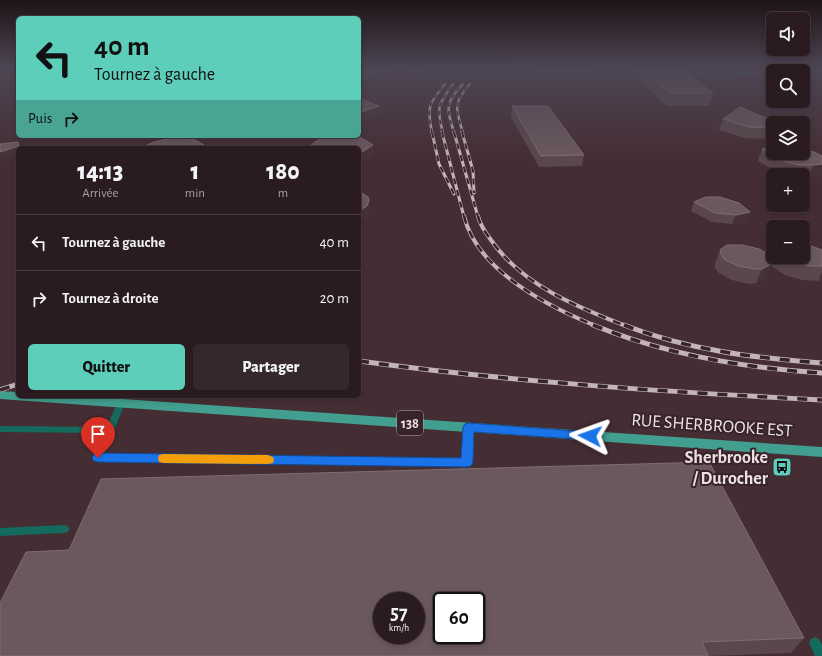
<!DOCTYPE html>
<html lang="fr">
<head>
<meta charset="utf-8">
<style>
	:root { --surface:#291b1f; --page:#35282c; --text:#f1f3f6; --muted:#a5a1a4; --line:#45393d; --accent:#5cceba }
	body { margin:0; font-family:"Alegreya Sans",sans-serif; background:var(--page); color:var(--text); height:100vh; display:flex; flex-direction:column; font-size:15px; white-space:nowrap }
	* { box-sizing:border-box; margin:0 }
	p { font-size:13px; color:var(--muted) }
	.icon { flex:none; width:22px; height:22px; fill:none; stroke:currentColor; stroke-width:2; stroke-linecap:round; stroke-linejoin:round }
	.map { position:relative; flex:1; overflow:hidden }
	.panel { position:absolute; left:16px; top:146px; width:345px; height:252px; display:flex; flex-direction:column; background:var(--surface); border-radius:6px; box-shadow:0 2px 6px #0003,0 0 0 1px var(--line) }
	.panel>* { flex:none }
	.guide { position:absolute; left:16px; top:16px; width:345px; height:122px; border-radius:6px; box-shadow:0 2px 6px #0003,0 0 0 1px var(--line); background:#5cceba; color:#111; overflow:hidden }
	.buttons { position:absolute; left:766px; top:12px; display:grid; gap:8px }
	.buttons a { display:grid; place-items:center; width:44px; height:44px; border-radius:6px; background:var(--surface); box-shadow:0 2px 6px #0003,0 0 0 1px var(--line); font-size:20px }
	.speed { position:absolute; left:373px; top:592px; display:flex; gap:8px; font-size:20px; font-weight:700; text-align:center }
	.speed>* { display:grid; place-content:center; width:52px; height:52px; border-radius:50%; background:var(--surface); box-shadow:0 2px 6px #0003,0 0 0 1px var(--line); line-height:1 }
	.speed small { font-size:10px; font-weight:400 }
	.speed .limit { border:2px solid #111; border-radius:6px; background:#fff; color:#111 }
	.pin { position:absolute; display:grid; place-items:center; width:34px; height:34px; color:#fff; margin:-41px -17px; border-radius:50% 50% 50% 0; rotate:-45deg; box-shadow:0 0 4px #0007 }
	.pin .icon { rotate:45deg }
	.me { position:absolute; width:44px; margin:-22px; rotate:274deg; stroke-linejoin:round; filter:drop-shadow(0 0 3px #0008) }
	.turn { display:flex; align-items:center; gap:14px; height:84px; padding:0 12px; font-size:18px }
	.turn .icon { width:52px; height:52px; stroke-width:2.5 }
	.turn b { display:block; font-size:28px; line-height:34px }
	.then { display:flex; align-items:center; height:38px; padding:0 12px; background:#0003; gap:8px; font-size:15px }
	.eta { display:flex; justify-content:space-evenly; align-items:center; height:68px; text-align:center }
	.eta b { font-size:24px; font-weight:800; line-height:28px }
	.cta { display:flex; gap:8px; margin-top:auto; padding:8px 12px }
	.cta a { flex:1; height:46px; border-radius:6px; background:var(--accent); color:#111; font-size:16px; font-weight:800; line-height:46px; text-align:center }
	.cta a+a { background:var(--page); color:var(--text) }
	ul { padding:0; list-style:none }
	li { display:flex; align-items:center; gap:12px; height:56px; padding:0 12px; border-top:1px solid var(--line) }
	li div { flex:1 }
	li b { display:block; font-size:15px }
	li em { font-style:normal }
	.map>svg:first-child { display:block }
	.built { fill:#452d34; fill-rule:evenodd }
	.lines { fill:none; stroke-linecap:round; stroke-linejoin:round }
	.service { fill:#146a5d; fill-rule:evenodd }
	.primary { fill:#429e8e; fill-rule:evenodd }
	.rail-far3-casing { stroke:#c3b4b8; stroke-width:2.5 }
	.rail-far2-casing { stroke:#c3b4b8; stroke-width:3 }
	.rail-far1-casing { stroke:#c3b4b8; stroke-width:4 }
	.rail-casing { stroke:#c3b4b8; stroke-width:5 }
	.rail-far3 { stroke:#372429; stroke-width:1.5; stroke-dasharray:4.5; stroke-linecap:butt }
	.rail-far2 { stroke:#372429; stroke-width:2; stroke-dasharray:6; stroke-linecap:butt }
	.rail-far1 { stroke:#372429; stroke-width:2.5; stroke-dasharray:8; stroke-linecap:butt }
	.rail { stroke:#372429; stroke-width:3.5; stroke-dasharray:10; stroke-linecap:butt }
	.wall { fill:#5a474c }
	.shaded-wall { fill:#453237 }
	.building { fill:#6a585d; stroke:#7e6d72; fill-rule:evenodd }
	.route { fill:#1a73e8; stroke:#114b97 }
	.slow { fill:#f59e0b }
	.labels { text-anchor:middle; stroke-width:4; stroke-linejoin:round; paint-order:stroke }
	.shield { fill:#372429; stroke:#b6a8ab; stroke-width:1 }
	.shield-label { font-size:14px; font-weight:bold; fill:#ede0e3 }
	.near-street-label { font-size:18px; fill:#ede0e3; stroke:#372429 }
	.near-poi-label { font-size:18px; font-weight:bold; fill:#ede0e3; stroke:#372429; text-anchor:end }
</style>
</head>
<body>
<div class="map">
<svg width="822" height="656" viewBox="0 0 822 656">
	<rect width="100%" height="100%" fill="#372429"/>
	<path class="built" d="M 0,68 L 18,68 L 18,136 L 359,136 L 359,68 L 822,68 L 822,398 L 663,394 L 822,400 L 822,656 L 0,656 ZM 773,71 L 803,71 L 803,101 L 773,101 ZM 773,123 L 803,123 L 803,153 L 773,153 ZM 18,148 L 359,148 L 359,396 L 18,396 ZM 773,175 L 803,175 L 803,205 L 773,205 ZM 773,227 L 803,227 L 803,257 L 773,257 ZM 382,601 L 416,601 L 416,635 L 382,635 ZM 442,601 L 476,601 L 476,635 L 442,635 Z"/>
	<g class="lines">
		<g class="service">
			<path d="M 408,68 L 412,68 L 428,73 L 438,74 L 643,73 L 645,74 L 643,75 L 438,76 L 427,75 Z"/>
			<rect x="803" y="71" width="19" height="2"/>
			<path d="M 773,72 L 773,74 L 679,75 L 677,74 L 679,73 Z"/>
			<path d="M 121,400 L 124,401 L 125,403 L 104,455 L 463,458 L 465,427 L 466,425 L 469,424 L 472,425 L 473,427 L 471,462 L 470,465 L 467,466 L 98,462 L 95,460 L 94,458 L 104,433 L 0,432 L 0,426 L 107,427 L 117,403 L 118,401 Z"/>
			<path d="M 64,525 L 68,526 L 69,529 L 68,532 L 64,533 L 0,536 L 0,528 Z"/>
			<path d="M 815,637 L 819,639 L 822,645 L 822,656 L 815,656 L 809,643 L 811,639 Z"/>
		</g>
		<path class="primary" d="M 0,391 L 18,392 L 18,396 L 79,396 L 822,447 L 822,457 L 0,399 Z"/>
		<g class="rail-far3-casing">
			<g id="rail-far3">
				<path d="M 432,133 C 427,107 428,104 445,84"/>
				<path d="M 443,133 C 436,107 438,105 453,84"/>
				<path d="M 454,133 C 447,109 444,103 463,84"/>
				<path d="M 463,133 C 456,109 452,104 470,84"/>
			</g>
		</g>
		<g class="rail-far2-casing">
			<g id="rail-far2">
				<path d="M 432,132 L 439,164 L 454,194"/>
				<path d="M 442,132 L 464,217"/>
				<path d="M 454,132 L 478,217"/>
				<path d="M 462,132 L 473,171 L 474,193"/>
			</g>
		</g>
		<g class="rail-far1-casing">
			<g id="rail-far1">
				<path d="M 464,216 C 477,270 547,306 596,326"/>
				<path d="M 478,216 C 480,225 485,232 491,240 C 522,285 577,307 626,326"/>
			</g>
		</g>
		<g class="rail-casing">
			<g id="rail">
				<path d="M 593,325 C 667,355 743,368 822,373"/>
				<path d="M 624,325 C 687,350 755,358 822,363"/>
				<path d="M 359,361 C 513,382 667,392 822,400"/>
				<path d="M 0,390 L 18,384"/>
			</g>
		</g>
		<use href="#rail-far3" class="rail-far3"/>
		<use href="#rail-far2" class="rail-far2"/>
		<use href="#rail-far1" class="rail-far1"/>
		<use href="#rail" class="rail"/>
	</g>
	<g class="wall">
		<path d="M 530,68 L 612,68 L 612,71 L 533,72 Z"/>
		<path d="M 635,68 L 679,68 L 713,93 L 709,106 L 667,106 L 634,76 Z"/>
		<path d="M 512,106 L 584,155 L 582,166 L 539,167 L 511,117 Z"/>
		<path d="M 723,119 L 773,123 L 773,139 L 745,138 L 719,130 Z"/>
		<path d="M 762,149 L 822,156 L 808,178 L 803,177 L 803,175 L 787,175 L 779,173 L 758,161 Z"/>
		<path d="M 706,197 L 746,221 L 732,224 L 712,222 L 691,211 L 694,202 Z"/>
		<path d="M 720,250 L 771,264 L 765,278 L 756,283 L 749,284 L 732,280 L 719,273 L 715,268 L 715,264 Z"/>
		<path d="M 822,250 L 822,279 L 818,281 L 802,280 L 785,275 L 771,266 L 775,257 L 803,257 Z"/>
		<path d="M 804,638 L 791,653 L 710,656 L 0,656 Z"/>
	</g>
	<g class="shaded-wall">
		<path d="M 388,70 L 388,79 L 359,88 L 359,79 Z"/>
		<path d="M 379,106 L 379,116 L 359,123 L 359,113 Z"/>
		<path d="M 18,142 L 21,148 L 18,148 L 18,155 L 0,161 L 0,152 Z"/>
		<path d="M 373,145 L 374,157 L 359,166 L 359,154 Z"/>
		<path d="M 822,164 L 822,176 L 808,178 L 813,165 Z"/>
		<path d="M 369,201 L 369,214 L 367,219 L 359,225 L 359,211 Z"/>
		<path d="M 750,212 L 746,221 L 732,224 L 736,215 Z"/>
		<path d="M 771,264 L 765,278 L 756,283 L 762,269 Z"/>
		<path d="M 822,272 L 822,279 L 818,281 Z"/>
	</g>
	<g class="building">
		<path d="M 359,68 L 388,68 L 388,70 L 359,79 Z"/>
		<path d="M 640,68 L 679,68 L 713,93 L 670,93 Z"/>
		<path d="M 359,98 L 379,106 L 359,113 Z"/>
		<path d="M 512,106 L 548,106 L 584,155 L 541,156 Z"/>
		<path d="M 740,107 L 777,123 L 773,123 L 773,128 L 749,127 L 723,119 Z"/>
		<path d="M 328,136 L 356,136 L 360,137 L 373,145 L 359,154 L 359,148 L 307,148 L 321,138 Z"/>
		<path d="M 172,138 L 186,138 L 195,140 L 204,145 L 201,148 L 141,148 L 154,142 Z"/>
		<path d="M 18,142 L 19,146 L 0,152 L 0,144 Z"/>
		<path d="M 773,148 L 773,153 L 803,153 L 803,149 L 814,152 L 822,156 L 822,164 L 813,165 L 798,165 L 784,161 L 762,149 Z"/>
		<path d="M 359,191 L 368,197 L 369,201 L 367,206 L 359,211 Z"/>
		<path d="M 706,197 L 720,197 L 739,203 L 750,212 L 736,215 L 715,213 L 694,202 Z"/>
		<path d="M 803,243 L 822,250 L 822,266 L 808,266 L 791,260 L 785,257 L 803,257 Z"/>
		<path d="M 727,245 L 742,245 L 759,249 L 773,257 L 771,264 L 762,269 L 755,269 L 738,266 L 724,259 L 721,254 L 720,250 Z"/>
		<path d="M 709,462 L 804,638 L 702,642 L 708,656 L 0,656 L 0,603 L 26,552 L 69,550 L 101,479 ZM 382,601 L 416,601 L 416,635 L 382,635 ZM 442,601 L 476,601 L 476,635 L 442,635 Z"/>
	</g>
	<linearGradient id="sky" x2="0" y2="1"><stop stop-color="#1e1417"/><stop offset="0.43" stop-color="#4d4554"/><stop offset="1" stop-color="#4d4554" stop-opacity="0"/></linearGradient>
	<rect width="822" height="159" fill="url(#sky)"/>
	<path class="route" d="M 469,423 L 590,432 L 594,433 L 596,436 L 594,439 L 590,440 L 474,432 L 473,462 L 471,466 L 467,467 L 98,462 L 94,461 L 92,458 L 94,454 L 98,453 L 461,458 L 463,427 L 465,424 Z"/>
	<path class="slow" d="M 163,454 L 268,455 L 273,457 L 274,460 L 273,463 L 268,464 L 163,463 L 159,462 L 158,458 L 159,455 Z"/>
	<defs>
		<g id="bus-square" transform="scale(1)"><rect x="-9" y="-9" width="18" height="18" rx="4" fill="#5cceba" stroke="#372429"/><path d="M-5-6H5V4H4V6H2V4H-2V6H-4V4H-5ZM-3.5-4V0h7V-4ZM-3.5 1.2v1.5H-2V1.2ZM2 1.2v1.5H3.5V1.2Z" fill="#111"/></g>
	</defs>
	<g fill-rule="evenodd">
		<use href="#bus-square" x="782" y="467"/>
	</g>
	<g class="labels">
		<rect class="shield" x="397" y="411" width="26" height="24" rx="3"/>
		<g class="shield-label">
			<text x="410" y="428">138</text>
		</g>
		<g class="near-street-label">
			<text transform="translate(712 425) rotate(4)" y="6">RUE SHERBROOKE EST</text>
		</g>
		<g class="near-poi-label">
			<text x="768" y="463">Sherbrooke<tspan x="768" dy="21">/ Durocher</tspan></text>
		</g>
	</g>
</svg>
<div class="buttons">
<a><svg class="icon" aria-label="sound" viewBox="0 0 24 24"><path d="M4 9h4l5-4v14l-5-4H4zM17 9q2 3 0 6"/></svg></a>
<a><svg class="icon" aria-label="search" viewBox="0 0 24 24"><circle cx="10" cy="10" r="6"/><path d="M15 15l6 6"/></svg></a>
<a><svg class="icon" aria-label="layers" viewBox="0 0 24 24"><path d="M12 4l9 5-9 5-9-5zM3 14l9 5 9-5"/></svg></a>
<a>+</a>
<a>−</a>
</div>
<div class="speed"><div>57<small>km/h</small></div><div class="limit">60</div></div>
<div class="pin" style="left:98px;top:458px;background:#d93025"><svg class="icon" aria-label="arrive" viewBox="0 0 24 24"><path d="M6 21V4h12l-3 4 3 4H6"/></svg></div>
<svg class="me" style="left:590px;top:436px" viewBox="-20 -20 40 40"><path d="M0-17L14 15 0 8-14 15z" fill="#1a73e8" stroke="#fff" stroke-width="4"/></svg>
<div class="guide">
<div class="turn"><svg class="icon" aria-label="left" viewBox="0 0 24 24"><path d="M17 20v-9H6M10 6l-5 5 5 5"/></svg><div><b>40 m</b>Tournez à gauche</div></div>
<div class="then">Puis<svg class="icon" aria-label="right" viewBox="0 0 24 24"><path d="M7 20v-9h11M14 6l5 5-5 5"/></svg></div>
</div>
<section class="panel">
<div class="eta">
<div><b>14:13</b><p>Arrivée</p></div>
<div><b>1</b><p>min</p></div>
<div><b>180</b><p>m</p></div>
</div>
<ul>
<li><svg class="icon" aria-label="left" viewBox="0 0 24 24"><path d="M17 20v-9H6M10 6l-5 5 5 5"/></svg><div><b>Tournez à gauche</b></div><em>40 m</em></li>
<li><svg class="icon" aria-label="right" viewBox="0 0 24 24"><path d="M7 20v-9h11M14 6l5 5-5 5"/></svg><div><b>Tournez à droite</b></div><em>20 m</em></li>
</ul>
<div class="cta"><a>Quitter</a><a>Partager</a></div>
</section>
</div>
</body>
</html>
